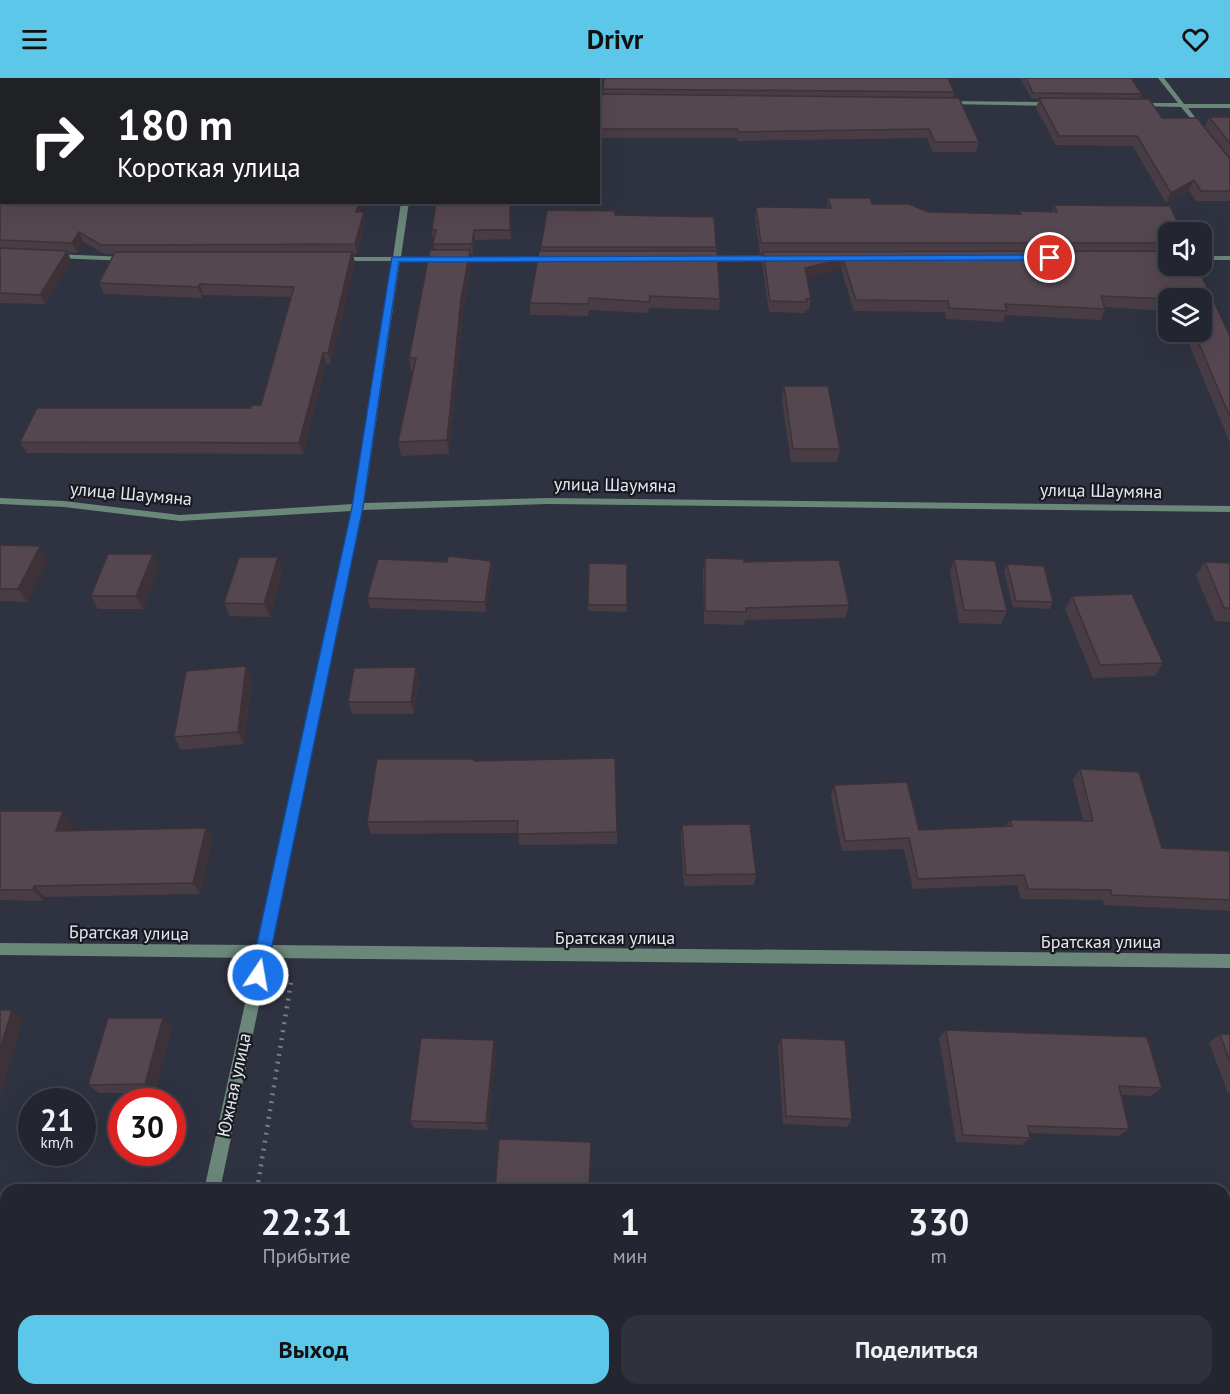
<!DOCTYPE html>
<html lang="ru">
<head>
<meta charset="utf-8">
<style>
	:root { --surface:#232630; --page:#2f323c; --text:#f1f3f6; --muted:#a3a5ab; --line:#40434c; --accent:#5cc7e8 }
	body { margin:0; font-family:"PT Sans",sans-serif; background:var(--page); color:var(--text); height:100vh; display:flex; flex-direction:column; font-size:22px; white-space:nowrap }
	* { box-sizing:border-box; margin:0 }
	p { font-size:20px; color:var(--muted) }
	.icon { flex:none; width:33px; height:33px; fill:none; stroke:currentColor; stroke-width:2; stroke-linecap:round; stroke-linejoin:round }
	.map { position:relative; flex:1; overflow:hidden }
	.drawer { position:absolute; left:0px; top:1106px; width:1230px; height:212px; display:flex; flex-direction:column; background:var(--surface); border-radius:18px 18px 0 0; box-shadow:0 6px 24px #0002,0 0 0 2px var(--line) }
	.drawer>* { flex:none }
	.guide { position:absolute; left:0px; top:0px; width:600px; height:126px; box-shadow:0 6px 24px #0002,0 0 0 2px var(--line); background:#202124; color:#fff; overflow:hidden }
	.tools { position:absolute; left:1158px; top:144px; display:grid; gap:12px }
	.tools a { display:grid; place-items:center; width:54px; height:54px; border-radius:12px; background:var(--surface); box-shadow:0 6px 24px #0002,0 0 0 2px var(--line); font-size:30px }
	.speed { position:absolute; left:18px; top:1010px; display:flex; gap:12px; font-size:30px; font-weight:700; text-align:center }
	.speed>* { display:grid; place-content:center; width:78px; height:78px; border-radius:50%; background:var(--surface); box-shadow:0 6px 24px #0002,0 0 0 2px var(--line); line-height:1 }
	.speed small { font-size:15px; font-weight:400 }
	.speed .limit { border:9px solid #d22; background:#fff; color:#111 }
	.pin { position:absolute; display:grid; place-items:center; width:51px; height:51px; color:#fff; margin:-26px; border:3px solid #fff; border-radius:50%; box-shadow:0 2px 6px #0007 }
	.me { position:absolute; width:66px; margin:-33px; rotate:12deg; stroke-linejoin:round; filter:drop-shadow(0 0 4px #0008) }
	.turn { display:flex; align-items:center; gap:21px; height:126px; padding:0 18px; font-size:27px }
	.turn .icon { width:78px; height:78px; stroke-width:2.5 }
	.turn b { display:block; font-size:42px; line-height:51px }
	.eta { display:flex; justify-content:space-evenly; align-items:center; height:102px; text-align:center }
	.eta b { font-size:36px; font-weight:600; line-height:42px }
	.primary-button { display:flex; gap:12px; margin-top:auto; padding:12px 18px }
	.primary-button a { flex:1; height:69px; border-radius:18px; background:var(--accent); color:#111; font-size:24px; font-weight:600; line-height:69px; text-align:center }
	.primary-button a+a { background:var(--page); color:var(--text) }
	header { display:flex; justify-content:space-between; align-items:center; height:78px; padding:0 18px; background:var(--accent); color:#111; font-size:27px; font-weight:600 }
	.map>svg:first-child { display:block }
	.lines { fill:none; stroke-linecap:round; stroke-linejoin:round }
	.path { stroke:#797c87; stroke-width:4.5; stroke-dasharray:2 6; stroke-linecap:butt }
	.street { fill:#6a8779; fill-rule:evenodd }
	.wall { fill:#493d45 }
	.shaded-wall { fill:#3c3238 }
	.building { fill:#554750; stroke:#3c3238; stroke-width:1.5 }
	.route { fill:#1a73e8; stroke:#114b97; stroke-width:1.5 }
	.labels { text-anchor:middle; stroke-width:4.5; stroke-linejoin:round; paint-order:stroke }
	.street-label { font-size:18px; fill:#e5e7f0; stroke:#191a21 }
</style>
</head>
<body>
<header><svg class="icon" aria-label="menu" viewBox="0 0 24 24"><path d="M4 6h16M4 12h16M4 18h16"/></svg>Drivr<svg class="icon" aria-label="heart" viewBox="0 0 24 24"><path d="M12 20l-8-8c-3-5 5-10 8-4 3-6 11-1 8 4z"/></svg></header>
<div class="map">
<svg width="1230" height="1316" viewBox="0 0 1230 1316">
	<rect width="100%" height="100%" fill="#2f3240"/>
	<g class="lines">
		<g class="path">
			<path d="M 257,1112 L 291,904"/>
			<path d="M 223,1316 L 224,1311"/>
		</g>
		<g class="street">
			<path d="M 1158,0 L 1164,0 L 1184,26 L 1230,26 L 1230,30 L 1188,30 L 1204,51 L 1201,53 L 1181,29 L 1136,28 L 1135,27 L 1138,25 L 1178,25 Z"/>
			<path d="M 946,23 L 1052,24 L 1055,26 L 1052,28 L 944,26 L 943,25 Z"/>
			<path d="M 401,124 L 409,124 L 401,179 L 554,179 L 558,181 L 554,183 L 400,183 L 364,425 L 549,420 L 1230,428 L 1230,434 L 549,426 L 362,432 L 271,867 L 1230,876 L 1230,890 L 269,880 L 220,1112 L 204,1112 L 255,880 L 0,877 L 0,865 L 257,867 L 352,433 L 180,443 L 64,429 L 0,426 L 0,420 L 64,423 L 180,437 L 353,426 L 392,183 L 337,183 L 333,181 L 337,179 L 393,179 Z"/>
			<path d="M 52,176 L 128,179 L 132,181 L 128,183 L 55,180 L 52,180 Z"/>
			<path d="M 779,178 L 782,178 L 782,182 L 703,183 L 699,181 L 703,179 Z"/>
			<rect x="1202" y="178" width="28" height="4"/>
			<path d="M 161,1311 L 179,1311 L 178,1316 L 160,1316 Z"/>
		</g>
	</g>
	<g class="wall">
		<path d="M 0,0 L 2,2 L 2,56 L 0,56 Z"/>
		<path d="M 1020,0 L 1131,0 L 1142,16 L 1140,21 L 1162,40 L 1230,81 L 1230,123 L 1196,123 L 1189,112 L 1166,125 L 1133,68 L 1056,67 L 1036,30 L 1039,21 L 1032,21 Z"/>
		<path d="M 603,11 L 954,14 L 953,20 L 979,64 L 976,74 L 933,74 L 927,60 L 737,63 L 737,60 L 598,60 L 598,36 L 603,16 Z"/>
		<path d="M 1209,39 L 1230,39 L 1230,80 L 1205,49 Z"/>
		<path d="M 828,120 L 928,134 L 1019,136 L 1019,133 L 1052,134 L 1054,127 L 1168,154 L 1168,188 L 1197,188 L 1230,258 L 1230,365 L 1184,254 L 1202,254 L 1202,220 L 1168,220 L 1168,233 L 1104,229 L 1105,231 L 1101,242 L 1005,237 L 1003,244 L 946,241 L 945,234 L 854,233 L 841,191 L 806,200 L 811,221 L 809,232 L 805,232 L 805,235 L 769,234 L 762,185 L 763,176 L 760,176 L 755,140 L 756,129 L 827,130 Z"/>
		<path d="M 363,124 L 360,134 L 364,134 L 365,144 L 357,176 L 353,176 L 355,185 L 331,285 L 326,286 L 303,376 L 27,375 L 20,364 L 251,330 L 261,327 L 291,219 L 203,217 L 202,220 L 104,216 L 99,205 L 114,177 L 105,176 L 83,164 L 77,175 L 68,174 L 71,183 L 45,226 L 0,225 L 0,125 L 48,126 Z"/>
		<path d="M 436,124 L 511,124 L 511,161 L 475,162 L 473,176 L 470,176 L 471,185 L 463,235 L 449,376 L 401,378 L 398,364 L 413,293 L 411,293 L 409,280 L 434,172 L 432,152 Z"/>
		<path d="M 615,137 L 716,169 L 720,221 L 719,232 L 649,230 L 648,235 L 589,232 L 588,238 L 530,237 L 530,225 L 541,173 L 541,169 Z"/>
		<path d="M 784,308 L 840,371 L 837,384 L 791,384 L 782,322 Z"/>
		<path d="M 0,467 L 48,481 L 27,524 L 0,523 Z"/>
		<path d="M 153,476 L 159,489 L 143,531 L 98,531 L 91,518 Z"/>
		<path d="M 705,480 L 744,484 L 849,527 L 845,540 L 745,542 L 744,547 L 704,546 L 703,493 Z"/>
		<path d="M 954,481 L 1007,533 L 1001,546 L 959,545 L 950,494 Z"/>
		<path d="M 491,483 L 492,494 L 486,534 L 370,530 L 367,520 L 447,484 Z"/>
		<path d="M 1205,484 L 1230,485 L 1230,544 L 1215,543 L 1196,497 Z"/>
		<path d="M 627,486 L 627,534 L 588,533 L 588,527 Z"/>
		<path d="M 1007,486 L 1053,524 L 1050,531 L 1013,529 L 1004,493 Z"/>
		<path d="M 283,492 L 270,539 L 230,538 L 224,525 Z"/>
		<path d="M 1072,518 L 1163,585 L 1155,598 L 1093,600 L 1065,531 Z"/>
		<path d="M 252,601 L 244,666 L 181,672 L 174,659 Z"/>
		<path d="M 419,602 L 414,636 L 352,636 L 348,624 Z"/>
		<path d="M 475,683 L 617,754 L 617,766 L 519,767 L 518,755 L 371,756 L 367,744 Z"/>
		<path d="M 1080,691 L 1162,770 L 1230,773 L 1230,833 L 1104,827 L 1103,822 L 1021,821 L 1017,807 L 913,811 L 904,771 L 842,773 L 831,718 L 834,707 L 919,752 L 1006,748 L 1010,742 L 1083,743 L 1073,702 Z"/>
		<path d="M 0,733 L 63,733 L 73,745 L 70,752 L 206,750 L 213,761 L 200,816 L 45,819 L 43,823 L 0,822 Z"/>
		<path d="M 682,747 L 756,796 L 754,807 L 684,808 L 681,759 Z"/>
		<path d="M 172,949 L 154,1015 L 99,1015 L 88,1007 Z"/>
		<path d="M 946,952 L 1162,1010 L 1151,1018 L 1121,1017 L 1129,1051 L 1119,1058 L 1029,1055 L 1030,1060 L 1021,1067 L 956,1064 L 939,960 Z"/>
		<path d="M 1220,956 L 1230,956 L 1230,1015 L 1228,1016 L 1209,964 Z"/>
		<path d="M 781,960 L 852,1041 L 847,1049 L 783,1046 L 778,968 Z"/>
		<path d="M 494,962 L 496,971 L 488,1052 L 414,1050 L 410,1043 Z"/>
	</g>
	<g class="shaded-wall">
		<path d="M 1194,102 L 1189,112 L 1166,125 L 1171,115 Z"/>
		<path d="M 359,124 L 363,124 L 358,144 L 356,134 Z"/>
		<path d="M 510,124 L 511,124 L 511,161 L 510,152 Z"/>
		<path d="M 364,134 L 365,144 L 357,176 L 355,166 Z"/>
		<path d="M 474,152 L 475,162 L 473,176 L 472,166 Z"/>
		<path d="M 79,154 L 83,164 L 77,175 L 72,165 Z"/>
		<path d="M 470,172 L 471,185 L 463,235 L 449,376 L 447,362 L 461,221 Z"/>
		<path d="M 67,173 L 71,183 L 45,226 L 40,217 Z"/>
		<path d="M 352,174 L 355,185 L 331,285 L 328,275 Z"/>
		<path d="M 843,181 L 841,191 L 803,201 L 805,190 Z"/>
		<path d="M 200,206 L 203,217 L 202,220 L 198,209 Z"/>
		<path d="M 323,275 L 326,286 L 303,376 L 299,365 Z"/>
		<path d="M 40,468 L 48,481 L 27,524 L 18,511 Z"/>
		<path d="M 153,476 L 159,489 L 143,531 L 136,518 Z"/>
		<path d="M 278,479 L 283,492 L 270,539 L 264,526 Z"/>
		<path d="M 491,483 L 492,494 L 486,534 L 485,524 Z"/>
		<path d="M 246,588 L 252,601 L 244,666 L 238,654 Z"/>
		<path d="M 416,589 L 419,602 L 414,636 L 411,624 Z"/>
		<path d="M 63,733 L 73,745 L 65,764 L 56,753 Z"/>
		<path d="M 206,750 L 213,761 L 200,816 L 193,805 Z"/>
		<path d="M 34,808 L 45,819 L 43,823 L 33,812 Z"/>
		<path d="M 12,932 L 23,941 L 0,1020 L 0,971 Z"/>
		<path d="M 163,940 L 172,949 L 154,1015 L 145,1006 Z"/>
		<path d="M 494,962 L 496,971 L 488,1052 L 486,1045 Z"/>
		<path d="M 591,1064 L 590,1112 L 589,1112 Z"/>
	</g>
	<g class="building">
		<path d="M 0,0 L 529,0 L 528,2 L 2,2 L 2,47 L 0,47 Z"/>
		<path d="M 604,0 L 948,0 L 954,14 L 603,11 Z"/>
		<path d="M 1026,0 L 1131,0 L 1142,16 L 1033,15 Z"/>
		<path d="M 602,16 L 959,20 L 979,64 L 935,64 L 929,51 L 738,54 L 737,51 L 598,51 L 598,36 Z"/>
		<path d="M 1039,20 L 1149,21 L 1162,40 L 1197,40 L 1230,81 L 1230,113 L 1201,113 L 1194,102 L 1171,115 L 1137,58 L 1059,58 Z"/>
		<path d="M 1209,39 L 1230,39 L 1230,65 Z"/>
		<path d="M 828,120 L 870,120 L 872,126 L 909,126 L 928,134 L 1021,136 L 1019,133 L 1057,134 L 1054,127 L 1170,128 L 1182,154 L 1168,154 L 1168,165 L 761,165 L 756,129 L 831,130 Z"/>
		<path d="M 49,124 L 359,124 L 356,134 L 364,134 L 355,166 L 112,167 L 101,167 L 79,154 L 72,165 L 0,162 L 0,125 L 48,126 Z"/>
		<path d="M 436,124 L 510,124 L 510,152 L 474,152 L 472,166 L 433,166 L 436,152 L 432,152 Z"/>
		<path d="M 547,132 L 615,133 L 615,137 L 714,139 L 716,169 L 541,169 Z"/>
		<path d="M 0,170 L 67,173 L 40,217 L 0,215 Z"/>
		<path d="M 430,172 L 470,172 L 461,221 L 447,362 L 398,364 L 416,280 L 409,280 Z"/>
		<path d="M 539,173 L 717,173 L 720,221 L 650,218 L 649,224 L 589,220 L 588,226 L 530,225 Z"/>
		<path d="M 1168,173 L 1168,188 L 1197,188 L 1230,258 L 1230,339 L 1194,254 L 1202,254 L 1202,224 L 1204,223 L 1202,223 L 1202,220 L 1168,220 L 1168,221 L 1101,218 L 1105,231 L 1005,226 L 1007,233 L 949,230 L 948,223 L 856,222 L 843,181 L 805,190 L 811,221 L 806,221 L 807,224 L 770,223 L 763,174 Z"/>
		<path d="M 115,174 L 352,174 L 328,275 L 323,275 L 299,365 L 20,364 L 37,330 L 251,330 L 251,327 L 261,327 L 294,209 L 200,206 L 198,209 L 99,205 Z"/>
		<path d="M 784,308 L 828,308 L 840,371 L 793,371 Z"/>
		<path d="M 0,467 L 40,468 L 18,511 L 0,511 Z"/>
		<path d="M 108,476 L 153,476 L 136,518 L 91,518 Z"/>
		<path d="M 448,478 L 491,483 L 485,524 L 367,520 L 378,481 L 447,484 Z"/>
		<path d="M 239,479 L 278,479 L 264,526 L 224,525 Z"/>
		<path d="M 705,480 L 744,481 L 744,484 L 839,482 L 849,527 L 746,530 L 746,534 L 705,533 Z"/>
		<path d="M 954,481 L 995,483 L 1007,533 L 964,532 Z"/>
		<path d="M 1205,484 L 1230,485 L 1230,530 L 1224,530 Z"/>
		<path d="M 589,485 L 627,486 L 627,527 L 588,527 Z"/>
		<path d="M 1007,486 L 1044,488 L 1053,524 L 1016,523 Z"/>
		<path d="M 1132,516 L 1163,585 L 1100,587 L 1072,518 Z"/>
		<path d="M 246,588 L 238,654 L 174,659 L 186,593 Z"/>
		<path d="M 416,589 L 411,624 L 348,624 L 354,590 Z"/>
		<path d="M 615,680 L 617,754 L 517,756 L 518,743 L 367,744 L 377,681 L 474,681 L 474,683 Z"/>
		<path d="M 1080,691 L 1139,694 L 1162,770 L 1230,773 L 1230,822 L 1112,817 L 1111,812 L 1028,811 L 1024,797 L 918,801 L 909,760 L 845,763 L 834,707 L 907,704 L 919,752 L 1012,748 L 1010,742 L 1093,743 Z"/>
		<path d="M 0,733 L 63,733 L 56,753 L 206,750 L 193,805 L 34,808 L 33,812 L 0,812 Z"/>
		<path d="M 750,746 L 756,796 L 686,797 L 682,747 Z"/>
		<path d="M 0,932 L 12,932 L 0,971 Z"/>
		<path d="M 108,940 L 163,940 L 145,1006 L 88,1007 Z"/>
		<path d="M 946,952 L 1147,959 L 1162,1010 L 1119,1008 L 1129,1051 L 1028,1048 L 1030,1060 L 963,1057 Z"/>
		<path d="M 1220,956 L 1230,956 L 1230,984 Z"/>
		<path d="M 421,960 L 494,962 L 486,1045 L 410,1043 Z"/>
		<path d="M 781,960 L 845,962 L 852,1041 L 786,1038 Z"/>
		<path d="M 499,1061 L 591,1064 L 589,1112 L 495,1112 Z"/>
		<path d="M 6,1228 L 6,1243 L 2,1244 Z"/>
	</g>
	<path class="route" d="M 1050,177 L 1055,180 L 1053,182 L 399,184 L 363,429 L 266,897 L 263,902 L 258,904 L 252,902 L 250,897 L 352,429 L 392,179 Z"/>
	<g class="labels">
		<g class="street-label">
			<text transform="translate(615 407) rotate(1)" y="6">улица Шаумяна</text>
			<text transform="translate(1101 413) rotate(1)" y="6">улица Шаумяна</text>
			<text transform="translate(131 416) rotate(5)" y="6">улица Шаумяна</text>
			<text transform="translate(129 855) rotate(1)" y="6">Братская улица</text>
			<text x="615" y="866">Братская улица</text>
			<text x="1101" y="870">Братская улица</text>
			<text transform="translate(234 1007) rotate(-78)" y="6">Южная улица</text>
		</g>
	</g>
</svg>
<div class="tools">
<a><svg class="icon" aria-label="sound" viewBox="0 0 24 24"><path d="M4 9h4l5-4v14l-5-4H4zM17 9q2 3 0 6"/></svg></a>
<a><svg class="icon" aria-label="layers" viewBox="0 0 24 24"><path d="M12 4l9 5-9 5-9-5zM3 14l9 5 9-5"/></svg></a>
</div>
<div class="speed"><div>21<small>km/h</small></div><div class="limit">30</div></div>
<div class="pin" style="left:1050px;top:180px;background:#d93025"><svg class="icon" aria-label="arrive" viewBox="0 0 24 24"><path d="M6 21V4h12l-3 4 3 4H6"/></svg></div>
<svg class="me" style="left:258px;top:897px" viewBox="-20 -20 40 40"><circle r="17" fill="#1a73e8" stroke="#fff" stroke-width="3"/><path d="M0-11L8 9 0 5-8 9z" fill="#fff"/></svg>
<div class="guide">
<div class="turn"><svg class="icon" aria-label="right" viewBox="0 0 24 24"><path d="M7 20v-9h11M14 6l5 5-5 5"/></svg><div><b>180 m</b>Короткая улица</div></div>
</div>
<section class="drawer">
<div class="eta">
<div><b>22:31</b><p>Прибытие</p></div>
<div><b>1</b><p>мин</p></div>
<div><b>330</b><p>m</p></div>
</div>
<div class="primary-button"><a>Выход</a><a>Поделиться</a></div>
</section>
</div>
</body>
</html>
